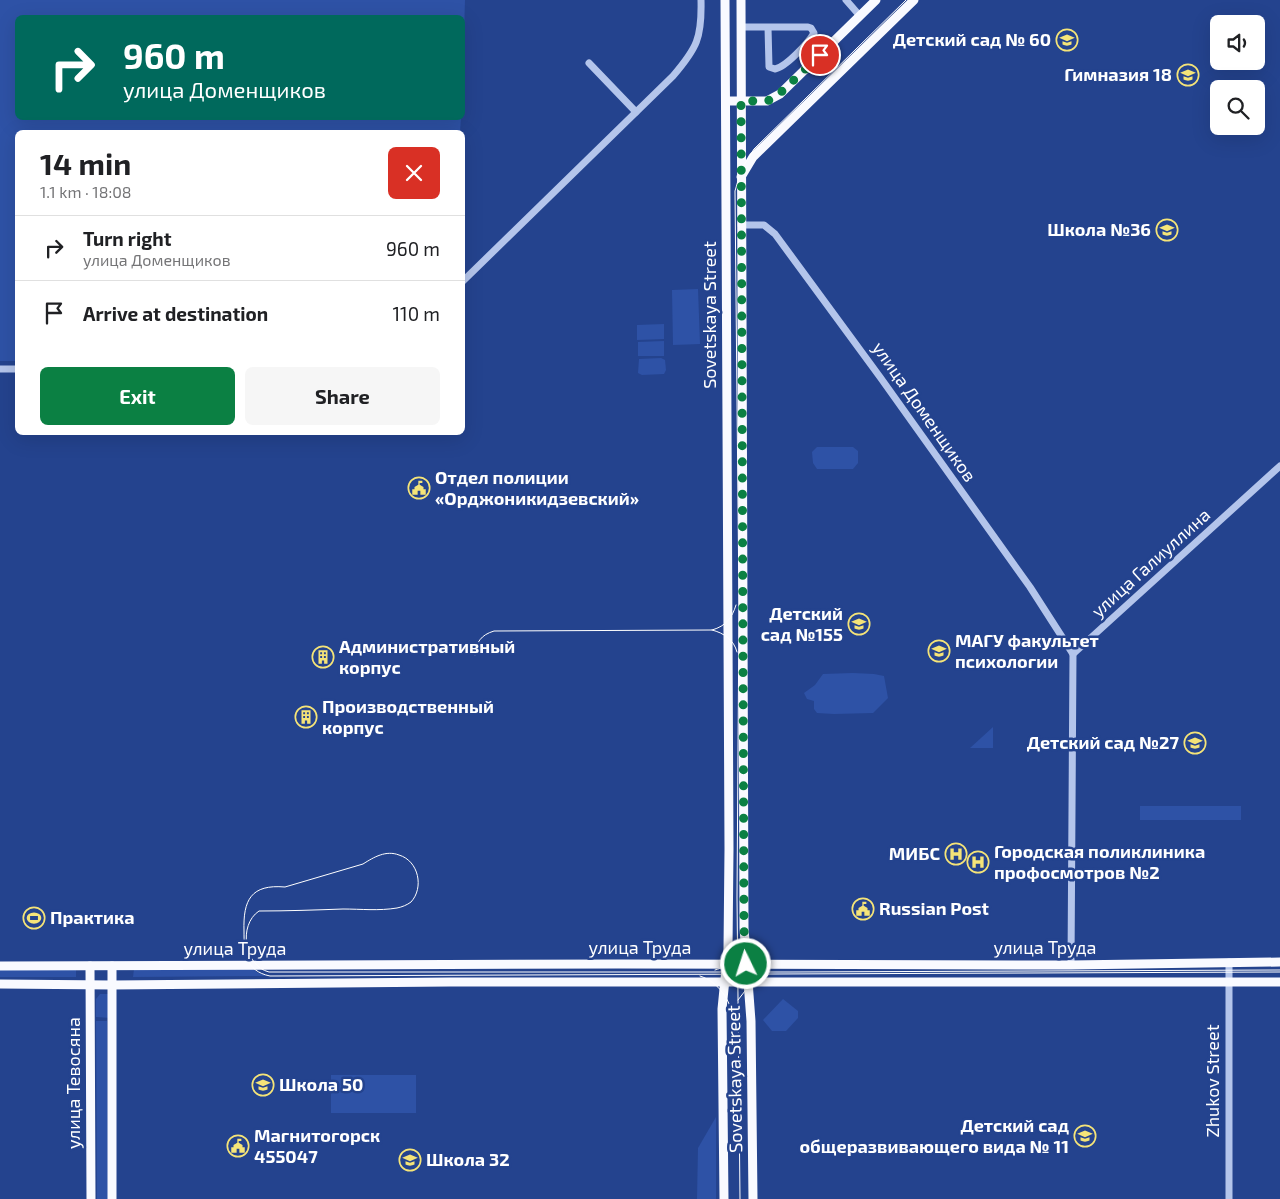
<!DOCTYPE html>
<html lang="en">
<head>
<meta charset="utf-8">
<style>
	:root { --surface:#fff; --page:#f6f6f6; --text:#202124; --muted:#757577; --line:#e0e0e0; --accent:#0b8043 }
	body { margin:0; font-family:"Exo 2",sans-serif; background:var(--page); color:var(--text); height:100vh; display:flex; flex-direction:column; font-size:19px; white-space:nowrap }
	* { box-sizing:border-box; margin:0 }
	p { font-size:16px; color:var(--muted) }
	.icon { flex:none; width:28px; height:28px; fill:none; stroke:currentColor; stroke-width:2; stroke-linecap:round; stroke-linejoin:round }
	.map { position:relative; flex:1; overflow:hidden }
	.panel { position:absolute; left:15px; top:130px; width:450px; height:305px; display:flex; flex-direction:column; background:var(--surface); border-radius:8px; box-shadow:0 5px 20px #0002 }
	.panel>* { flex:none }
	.top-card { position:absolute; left:15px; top:15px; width:450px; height:105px; border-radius:8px; box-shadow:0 5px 20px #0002; background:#00695c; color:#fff; overflow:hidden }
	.fabs { position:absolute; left:1210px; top:15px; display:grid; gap:10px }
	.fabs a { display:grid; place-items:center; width:55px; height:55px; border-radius:8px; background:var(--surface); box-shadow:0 5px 20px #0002; font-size:25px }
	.pin { position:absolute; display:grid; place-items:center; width:42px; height:42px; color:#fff; margin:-21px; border:2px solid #fff; border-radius:50%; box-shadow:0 1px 5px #0007 }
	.me { position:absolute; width:55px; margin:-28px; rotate:356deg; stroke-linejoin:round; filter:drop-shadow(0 0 4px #0008) }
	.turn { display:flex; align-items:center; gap:18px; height:105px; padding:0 25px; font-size:22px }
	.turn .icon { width:65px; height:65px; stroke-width:2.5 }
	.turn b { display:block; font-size:35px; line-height:42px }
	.round { display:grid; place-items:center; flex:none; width:52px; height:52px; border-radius:8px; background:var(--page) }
	.summary { display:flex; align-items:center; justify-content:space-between; height:85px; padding:0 25px }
	h1 { font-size:30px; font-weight:700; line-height:38px }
	.action { display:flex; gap:10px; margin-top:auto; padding:10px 25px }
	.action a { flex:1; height:58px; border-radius:8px; background:var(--accent); color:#fff; font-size:20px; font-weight:700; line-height:58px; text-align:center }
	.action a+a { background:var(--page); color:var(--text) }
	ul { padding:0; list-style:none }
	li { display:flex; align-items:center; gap:15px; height:65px; padding:0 25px; border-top:1px solid var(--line) }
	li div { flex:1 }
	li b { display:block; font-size:19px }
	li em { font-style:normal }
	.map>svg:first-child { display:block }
	.green { fill:#2e52a6 }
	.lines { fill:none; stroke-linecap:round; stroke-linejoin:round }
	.minor { stroke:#b4c5eb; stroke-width:7 }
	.major { stroke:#f9faff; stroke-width:9 }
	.tram { stroke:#fff; stroke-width:1 }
	.route { stroke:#0b8043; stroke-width:9; stroke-dasharray:0 16.2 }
	.labels { text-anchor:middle; stroke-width:5; stroke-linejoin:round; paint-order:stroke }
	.poi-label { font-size:18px; font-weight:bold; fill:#fff; stroke:#24438e; text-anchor:start }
	.street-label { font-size:18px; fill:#fff; stroke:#24438e }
</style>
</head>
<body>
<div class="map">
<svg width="1280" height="1199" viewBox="0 0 1280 1199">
	<rect width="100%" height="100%" fill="#24438e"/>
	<g class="green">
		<path d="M 0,0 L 465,0 L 463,70 L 462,18 L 18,18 L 18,118 L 461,118 L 460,132 L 18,132 L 17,361 L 0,361 Z"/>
		<path d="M 698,289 L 700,344 L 673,345 L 672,290 Z"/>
		<path d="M 664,324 L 664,339 L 637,340 L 637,325 Z"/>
		<path d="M 664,341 L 664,356 L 638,356 L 638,342 Z"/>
		<path d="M 661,358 L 665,360 L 666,370 L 664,374 L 642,375 L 638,373 L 639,359 Z"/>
		<path d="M 817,447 L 853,447 L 858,451 L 858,463 L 853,469 L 817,469 L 813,463 L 812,452 Z"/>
		<path d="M 853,673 L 874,674 L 884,676 L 888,698 L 873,713 L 834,714 L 817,713 L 814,709 L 814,701 L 807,699 L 804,693 L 815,685 L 823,674 Z"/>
		<path d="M 993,727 L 993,748 L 970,748 Z"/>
		<rect x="1140" y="806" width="101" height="14"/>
		<path d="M 252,968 L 258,973 L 270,976 L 133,977 L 134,969 Z"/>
		<rect x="0" y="969" width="76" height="8"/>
		<path d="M 100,994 L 108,994 L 111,1018 L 96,1017 L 96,999 Z"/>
		<path d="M 783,999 L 798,1011 L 798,1018 L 786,1031 L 772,1031 L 763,1020 Z"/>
		<path d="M 96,1021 L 107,1021 L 108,1199 L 97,1199 Z"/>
		<rect x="331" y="1075" width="85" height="38"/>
		<path d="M 716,1117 L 716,1199 L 697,1199 L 698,1148 Z"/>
	</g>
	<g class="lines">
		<g class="minor">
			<path d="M 846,0 L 860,16"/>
			<path d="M 741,27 L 808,27 L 811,28 L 814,33 C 808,43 786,67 775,69 L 769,67 L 768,27"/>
			<path d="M 589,63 L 636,112"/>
			<path d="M 741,225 L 764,225 L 775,234 L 880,377 L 1030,587 L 1073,654"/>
			<path d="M 462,282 L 673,76 C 697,48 702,38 701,0"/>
			<path d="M 0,369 L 18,369"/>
			<path d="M 1229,962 L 1229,1199"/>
			<path d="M 1071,965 L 1073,654 L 1280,466"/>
		</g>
		<g class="major">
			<path d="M 741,0 L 744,928 L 751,1021 L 753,1199"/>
			<path d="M 726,101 L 767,101 L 780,94 L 876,0"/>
			<path d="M 741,177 L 753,157 L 914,0"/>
			<path d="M 0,966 L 618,964 L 1071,965 L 1280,962"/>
			<path d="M 90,966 L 91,1199"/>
			<path d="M 112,966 L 112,1199"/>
			<path d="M 0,984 L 112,985 L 450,982 L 1280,982"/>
			<path d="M 724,1199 L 722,1009 L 728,949 L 729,849 L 725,0"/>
		</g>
		<g class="tram">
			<path d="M 712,630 C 724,633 734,640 737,652"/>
			<path d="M 475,655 C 476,642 481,635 494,631 L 712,630 C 726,626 732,618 736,605"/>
			<path d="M 715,970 C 731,966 731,957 733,942"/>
			<path d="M 1280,970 L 790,972 L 269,972 C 244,966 238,925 259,911 C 287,911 315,910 343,909 C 361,909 379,911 397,908 C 402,907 407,905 411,902 C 424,888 419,861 399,855 C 386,850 374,857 363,864 L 285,887 C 251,884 243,900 244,931 C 244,952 245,971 270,976 L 1280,972"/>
			<path d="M 700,976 C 719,982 730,1000 734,1019"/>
			<path d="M 738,1000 L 745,991 L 768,975"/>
			<path d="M 740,1199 L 737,897 L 739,607 L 735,191 L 741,170 L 754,149 L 906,0"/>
		</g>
	</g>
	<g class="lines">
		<path class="route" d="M 746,964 L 744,928 L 741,101 L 767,101 L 775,98 L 820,55"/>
	</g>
	<defs>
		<g id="school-ring" transform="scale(1.125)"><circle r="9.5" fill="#24438e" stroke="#f5e478" stroke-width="1.5"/><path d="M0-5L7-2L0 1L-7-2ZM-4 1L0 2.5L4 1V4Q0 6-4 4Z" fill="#f5e478"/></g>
		<g id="civic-ring" transform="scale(1.125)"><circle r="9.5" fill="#24438e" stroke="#f5e478" stroke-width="1.5"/><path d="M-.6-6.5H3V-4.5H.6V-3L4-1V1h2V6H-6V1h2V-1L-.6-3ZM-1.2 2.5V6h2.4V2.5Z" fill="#f5e478"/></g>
		<g id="university-ring" transform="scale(1.125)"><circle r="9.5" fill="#24438e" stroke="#f5e478" stroke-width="1.5"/><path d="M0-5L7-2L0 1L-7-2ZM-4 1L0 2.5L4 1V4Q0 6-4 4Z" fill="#f5e478"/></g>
		<g id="building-ring" transform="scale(1.125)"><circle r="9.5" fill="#24438e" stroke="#f5e478" stroke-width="1.5"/><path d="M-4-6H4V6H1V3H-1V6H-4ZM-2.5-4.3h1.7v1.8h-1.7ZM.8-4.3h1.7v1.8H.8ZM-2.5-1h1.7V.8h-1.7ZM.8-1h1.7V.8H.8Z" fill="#f5e478"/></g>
		<g id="hospital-ring" transform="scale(1.125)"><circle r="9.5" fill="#24438e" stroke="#f5e478" stroke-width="1.5"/><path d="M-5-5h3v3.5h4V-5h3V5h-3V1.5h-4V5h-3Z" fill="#f5e478"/></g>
		<g id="stadium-ring" transform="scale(1.125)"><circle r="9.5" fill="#24438e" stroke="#f5e478" stroke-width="1.5"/><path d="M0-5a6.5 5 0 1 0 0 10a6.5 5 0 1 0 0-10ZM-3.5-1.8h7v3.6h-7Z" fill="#f5e478"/></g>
	</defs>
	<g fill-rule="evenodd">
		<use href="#school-ring" x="1067" y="40"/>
		<use href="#school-ring" x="1188" y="75"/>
		<use href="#school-ring" x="1167" y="230"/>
		<use href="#civic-ring" x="419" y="488"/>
		<use href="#school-ring" x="859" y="624"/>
		<use href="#university-ring" x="939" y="651"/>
		<use href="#building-ring" x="323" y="657"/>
		<use href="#building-ring" x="306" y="717"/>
		<use href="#school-ring" x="1195" y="743"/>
		<use href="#hospital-ring" x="956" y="854"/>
		<use href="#hospital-ring" x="978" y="862"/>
		<use href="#civic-ring" x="863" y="909"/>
		<use href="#stadium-ring" x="34" y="918"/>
		<use href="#school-ring" x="263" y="1085"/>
		<use href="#school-ring" x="1085" y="1136"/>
		<use href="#civic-ring" x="238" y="1146"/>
		<use href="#school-ring" x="410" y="1160"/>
	</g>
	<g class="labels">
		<g class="poi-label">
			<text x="1051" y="46" text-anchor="end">Детский сад № 60</text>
			<text x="1172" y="81" text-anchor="end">Гимназия 18</text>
			<text x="1151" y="236" text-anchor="end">Школа №36</text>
			<text x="435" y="484">Отдел полиции<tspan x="435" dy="21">«Орджоникидзевский»</tspan></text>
			<text x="843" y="620" text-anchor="end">Детский<tspan x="843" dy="21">сад №155</tspan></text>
			<text x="955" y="647">МАГУ факультет<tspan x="955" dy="21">психологии</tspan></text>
			<text x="339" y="653">Административный<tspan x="339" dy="21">корпус</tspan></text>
			<text x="322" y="713">Производственный<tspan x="322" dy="21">корпус</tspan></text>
			<text x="1179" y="749" text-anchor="end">Детский сад №27</text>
			<text x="994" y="858">Городская поликлиника<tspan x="994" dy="21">профосмотров №2</tspan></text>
			<text x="940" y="860" text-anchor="end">МИБС</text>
			<text x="879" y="915">Russian Post</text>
			<text x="50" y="924">Практика</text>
			<text x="279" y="1091">Школа 50</text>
			<text x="1069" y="1132" text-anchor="end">Детский сад<tspan x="1069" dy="21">общеразвивающего вида № 11</tspan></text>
			<text x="254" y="1142">Магнитогорск<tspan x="254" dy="21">455047</tspan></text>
			<text x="426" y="1166">Школа 32</text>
		</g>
		<g class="street-label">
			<text transform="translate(710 315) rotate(-90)" y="6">Sovetskaya Street</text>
			<text transform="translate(924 412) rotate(55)" y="6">улица Доменщиков</text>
			<text transform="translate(1151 563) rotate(-42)" y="6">улица Галиуллина</text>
			<text x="640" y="954">улица Труда</text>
			<text x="1045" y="954">улица Труда</text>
			<text x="235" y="955">улица Труда</text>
			<text transform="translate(735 1079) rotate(-91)" y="6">Sovetskaya Street</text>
			<text transform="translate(1213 1081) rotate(-90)" y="6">Zhukov Street</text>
			<text transform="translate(74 1083) rotate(-90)" y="6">улица Тевосяна</text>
		</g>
	</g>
</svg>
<div class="fabs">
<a><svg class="icon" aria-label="sound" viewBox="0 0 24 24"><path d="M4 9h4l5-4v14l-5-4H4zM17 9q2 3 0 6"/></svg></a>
<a><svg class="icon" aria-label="search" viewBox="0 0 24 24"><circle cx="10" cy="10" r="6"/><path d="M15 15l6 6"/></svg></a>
</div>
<div class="pin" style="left:820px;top:55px;background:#d93025"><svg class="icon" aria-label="arrive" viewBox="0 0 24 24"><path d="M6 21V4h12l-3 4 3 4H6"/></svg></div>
<svg class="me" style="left:746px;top:964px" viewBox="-20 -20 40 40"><circle r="17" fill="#0b8043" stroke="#fff" stroke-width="3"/><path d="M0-11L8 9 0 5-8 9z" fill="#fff"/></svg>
<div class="top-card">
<div class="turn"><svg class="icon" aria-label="right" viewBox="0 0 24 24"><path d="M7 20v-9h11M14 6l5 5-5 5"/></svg><div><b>960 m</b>улица Доменщиков</div></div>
</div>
<section class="panel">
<div class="summary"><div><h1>14 min</h1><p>1.1 km · 18:08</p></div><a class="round" style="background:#d93025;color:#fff"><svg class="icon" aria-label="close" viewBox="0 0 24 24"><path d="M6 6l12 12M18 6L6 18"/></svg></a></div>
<ul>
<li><svg class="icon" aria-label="right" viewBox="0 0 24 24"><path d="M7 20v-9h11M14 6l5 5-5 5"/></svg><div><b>Turn right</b><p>улица Доменщиков</p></div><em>960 m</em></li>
<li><svg class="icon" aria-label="arrive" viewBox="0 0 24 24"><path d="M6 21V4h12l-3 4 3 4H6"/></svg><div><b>Arrive at destination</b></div><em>110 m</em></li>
</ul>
<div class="action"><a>Exit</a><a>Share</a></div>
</section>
</div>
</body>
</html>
